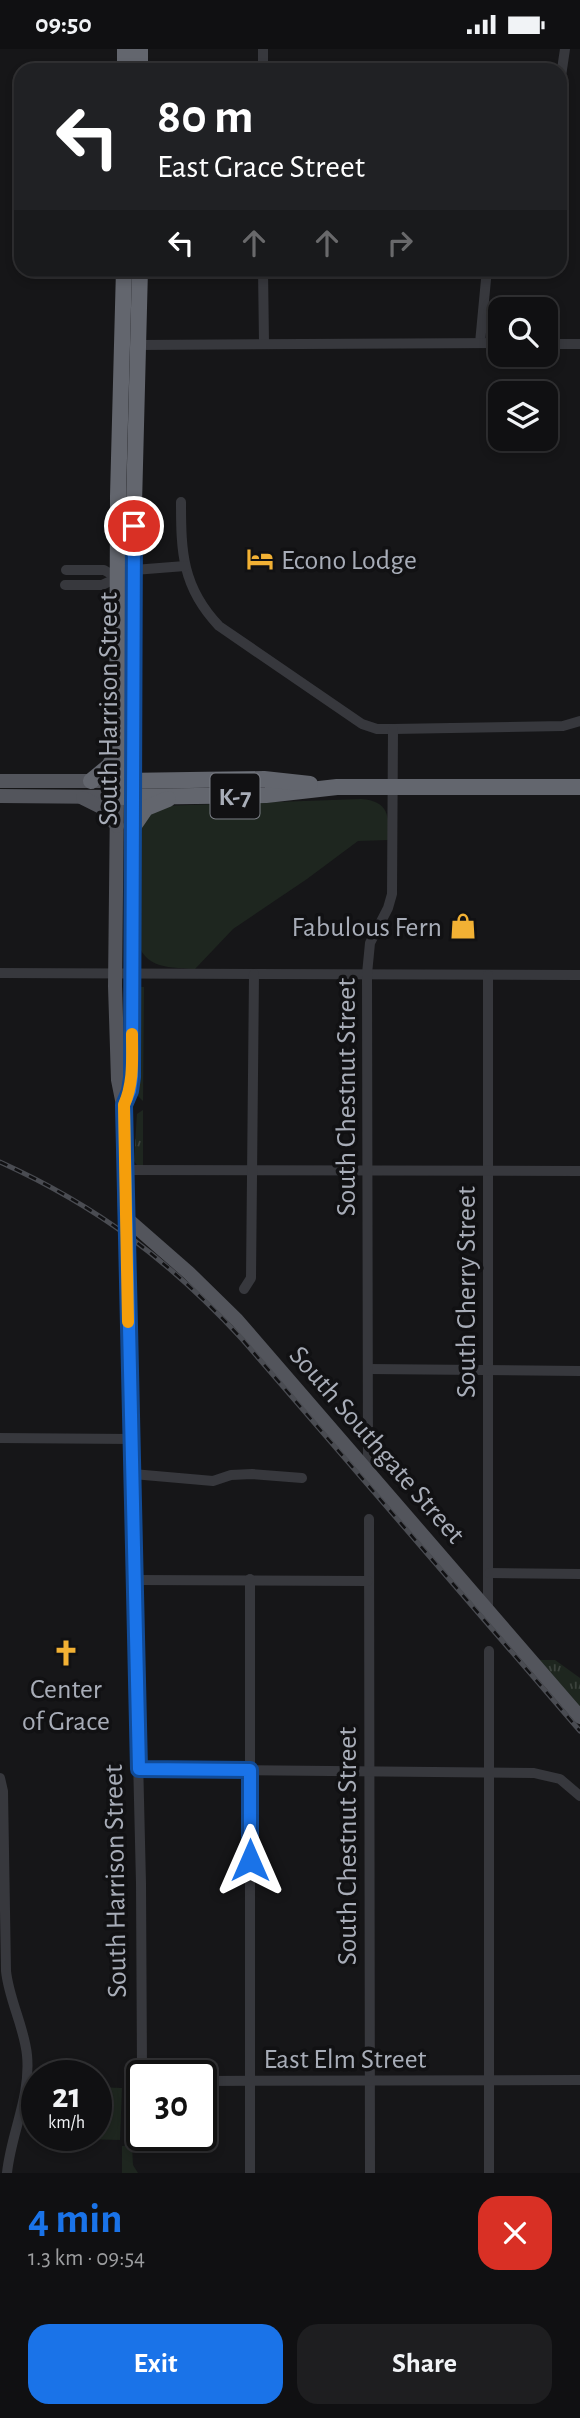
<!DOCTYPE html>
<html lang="en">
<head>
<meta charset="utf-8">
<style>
	:root { --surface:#101012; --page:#1e1e20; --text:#f1f3f6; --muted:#9c9d9f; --line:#303032; --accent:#1a73e8 }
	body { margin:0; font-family:"Alegreya Sans",sans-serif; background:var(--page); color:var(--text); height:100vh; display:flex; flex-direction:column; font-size:26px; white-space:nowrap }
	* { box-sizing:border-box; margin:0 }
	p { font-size:23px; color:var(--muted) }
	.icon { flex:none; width:38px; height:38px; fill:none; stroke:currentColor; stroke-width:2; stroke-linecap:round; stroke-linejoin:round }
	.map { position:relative; height:2124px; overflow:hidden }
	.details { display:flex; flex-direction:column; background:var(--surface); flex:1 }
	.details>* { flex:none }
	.guide { position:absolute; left:14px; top:14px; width:553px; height:214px; border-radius:21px; box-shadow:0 4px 10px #0003,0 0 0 2px var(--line); background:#202124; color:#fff; overflow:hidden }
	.buttons { position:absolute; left:488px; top:248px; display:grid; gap:14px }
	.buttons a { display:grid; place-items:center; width:70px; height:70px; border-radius:14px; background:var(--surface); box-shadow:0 4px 10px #0003,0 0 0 2px var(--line); font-size:35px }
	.speed { position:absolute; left:21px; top:2011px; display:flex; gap:14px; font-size:35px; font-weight:700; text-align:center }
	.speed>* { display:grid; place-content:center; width:91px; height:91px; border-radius:50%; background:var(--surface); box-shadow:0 4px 10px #0003,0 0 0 2px var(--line); line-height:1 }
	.speed small { font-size:18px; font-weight:400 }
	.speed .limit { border:4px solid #111; border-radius:10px; background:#fff; color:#111 }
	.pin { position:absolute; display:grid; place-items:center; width:60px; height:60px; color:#fff; margin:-30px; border:4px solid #fff; border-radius:50%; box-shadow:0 2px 7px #0007 }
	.me { position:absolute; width:77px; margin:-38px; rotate:0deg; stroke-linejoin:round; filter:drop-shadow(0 0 5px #0008) }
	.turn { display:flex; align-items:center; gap:24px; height:147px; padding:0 28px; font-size:32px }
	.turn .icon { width:91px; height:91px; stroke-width:2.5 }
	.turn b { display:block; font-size:49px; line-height:60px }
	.lanes { display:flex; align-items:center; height:66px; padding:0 28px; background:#0003; justify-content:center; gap:35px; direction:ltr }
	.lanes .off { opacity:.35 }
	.round { display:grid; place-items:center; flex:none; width:74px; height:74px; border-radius:21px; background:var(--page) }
	.headline { display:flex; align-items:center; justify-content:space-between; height:119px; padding:0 28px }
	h1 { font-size:42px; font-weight:700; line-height:52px; color:var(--accent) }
	.cta { display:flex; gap:14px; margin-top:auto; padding:14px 28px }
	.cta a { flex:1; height:80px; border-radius:21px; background:var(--accent); color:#fff; font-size:28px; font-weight:700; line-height:80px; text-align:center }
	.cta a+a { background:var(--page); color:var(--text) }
	.status { display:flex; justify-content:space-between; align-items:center; height:49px; padding:0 35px; background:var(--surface); direction:ltr }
	.status svg { height:19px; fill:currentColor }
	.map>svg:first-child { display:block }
	.grass { fill:url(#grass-tufts) }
	.park { fill:#1e261f }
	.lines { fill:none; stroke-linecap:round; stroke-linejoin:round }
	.minor { stroke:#37383d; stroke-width:10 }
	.major { stroke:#53555c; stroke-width:14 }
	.highway { stroke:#63666e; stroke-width:16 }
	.rail-casing { stroke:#4a4c52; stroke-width:5 }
	.rail { stroke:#111113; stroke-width:2.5; stroke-dasharray:8; stroke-linecap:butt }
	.route-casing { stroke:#114b97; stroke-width:18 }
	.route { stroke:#1a73e8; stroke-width:12 }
	.slow { stroke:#f59e0b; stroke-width:12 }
	.labels { text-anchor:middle; stroke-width:7; stroke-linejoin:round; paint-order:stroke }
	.shield { fill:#111113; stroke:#7b7e86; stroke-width:2 }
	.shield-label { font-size:26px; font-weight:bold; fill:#a8adb8 }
	.poi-label { font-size:28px; fill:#a8adb8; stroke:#111113; text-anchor:start }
	.street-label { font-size:28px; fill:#a8adb8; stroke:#111113 }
</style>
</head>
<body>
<div class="status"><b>09:50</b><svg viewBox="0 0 49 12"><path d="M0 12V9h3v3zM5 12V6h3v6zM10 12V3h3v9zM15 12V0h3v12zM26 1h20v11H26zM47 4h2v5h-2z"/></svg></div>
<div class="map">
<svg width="580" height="2124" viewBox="0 0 580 2124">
	<defs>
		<pattern id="grass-tufts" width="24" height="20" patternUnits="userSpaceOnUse" patternTransform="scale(1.75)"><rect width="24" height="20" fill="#1e261f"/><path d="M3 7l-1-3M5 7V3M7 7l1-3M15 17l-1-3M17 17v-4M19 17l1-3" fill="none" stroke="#3c433d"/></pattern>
	</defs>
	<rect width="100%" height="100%" fill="#161618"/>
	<g class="grass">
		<path d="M 139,938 L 144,938 L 143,1052 L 138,1047 L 141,1008 Z"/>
		<path d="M 143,1061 L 143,1118 L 137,1116 L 134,1112 L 137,1065 Z"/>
		<path d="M 538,1611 L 555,1611 L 580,1629 L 580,1661 Z"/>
	</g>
	<g class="park">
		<path d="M 361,750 C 389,752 389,767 389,791 L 358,792 L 307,830 L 233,880 L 195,920 C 163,918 142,920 134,882 L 140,768 L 159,757 Z"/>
		<path d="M 96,2038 L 122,2039 L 120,2091 L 85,2090 L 86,2086 L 96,2086 Z"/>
		<path d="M 132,2096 L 133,2116 L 138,2124 L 122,2124 L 122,2097 Z"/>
	</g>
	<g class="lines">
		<g class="minor">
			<path d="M 263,21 L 263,0"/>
			<path d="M 560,34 L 565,0"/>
			<path d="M 263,220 L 264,294"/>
			<path d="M 480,294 L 487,220"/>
			<path d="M 546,295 L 580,295"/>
			<path d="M 139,296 L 500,294"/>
			<path d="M 181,453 C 181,503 182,538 219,577 L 362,675 L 377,680 L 393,680 L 563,677 L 580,672"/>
			<path d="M 66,521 L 104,521 L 118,529"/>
			<path d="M 65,536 L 102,536 L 134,521 L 185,517"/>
			<path d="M 0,924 L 580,926"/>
			<path d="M 488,926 L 488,1561"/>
			<path d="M 124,1121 L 580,1122"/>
			<path d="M 125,1168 L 141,1834 L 142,2021 L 144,2026"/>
			<path d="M 244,1240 L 251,1229 L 254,925"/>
			<path d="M 368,1320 L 580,1322"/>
			<path d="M 0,1389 L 132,1390"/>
			<path d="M 368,1421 L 367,925 L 370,894 L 388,859 L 392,845 L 393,680"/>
			<path d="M 133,1425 L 213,1432 L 231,1426 L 252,1425 L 302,1429"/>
			<path d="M 369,1470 L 370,2124"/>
			<path d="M 489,1524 L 580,1525"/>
			<path d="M 135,1531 L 368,1532"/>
			<path d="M 139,1720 L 534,1724 L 560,1730 L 580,1747"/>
			<path d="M 0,1729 L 3,1742 L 6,1922 C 9,1951 24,1977 27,2006 C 31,2048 11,2084 7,2124"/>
			<path d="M 201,2032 L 580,2031"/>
			<path d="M 250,2124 L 250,1530"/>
			<path d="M 489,2124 L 489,1602"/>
		</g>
		<g class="major">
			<path d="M 0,732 L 117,732"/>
			<path d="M 0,747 L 117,748 L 115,937 L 118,1031 L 123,1056 L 125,1168 L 189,1224 L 237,1271 L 580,1668"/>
			<path d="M 83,749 L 103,759 L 117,777"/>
			<path d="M 123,1056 L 130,1042 L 132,1028 L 133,747"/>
		</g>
		<g class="highway">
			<path d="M 125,21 L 125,0"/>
			<path d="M 140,21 L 140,0"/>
			<path d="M 124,220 L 118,447 L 117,748 L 266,746 L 337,738 L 580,738"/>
			<path d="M 91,732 L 109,717 L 117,704"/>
			<path d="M 123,732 L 264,730 L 310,735"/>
			<path d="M 133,747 L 134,455 L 140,220"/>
			<path d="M 133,778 L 146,759 L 168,750"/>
		</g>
		<g class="rail-casing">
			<path id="rail" d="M 0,1113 C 97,1157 169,1211 242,1290 L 580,1682"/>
		</g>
		<use href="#rail" class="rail"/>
	</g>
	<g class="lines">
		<g class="route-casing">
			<path id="route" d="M 134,477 L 132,1028 L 130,1042 L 124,1056 L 139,1720 L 250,1721 L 250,1811"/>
		</g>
		<use href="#route" class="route"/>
		<path class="slow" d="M 128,1273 L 124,1056 C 134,1033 132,1010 132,985"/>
	</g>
	<defs>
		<g id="hotel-bare" transform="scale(2.1)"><path d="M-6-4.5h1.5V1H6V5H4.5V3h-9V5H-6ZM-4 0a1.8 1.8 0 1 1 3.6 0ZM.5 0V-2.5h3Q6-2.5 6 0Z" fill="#f2b134" stroke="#111113" stroke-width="2.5" paint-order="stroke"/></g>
		<g id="shop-bare" transform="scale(2.1)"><path d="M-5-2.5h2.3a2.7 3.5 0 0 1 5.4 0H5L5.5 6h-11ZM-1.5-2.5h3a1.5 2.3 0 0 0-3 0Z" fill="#f2b134" stroke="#111113" stroke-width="2.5" paint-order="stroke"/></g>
		<g id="church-bare" transform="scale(2.1)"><path d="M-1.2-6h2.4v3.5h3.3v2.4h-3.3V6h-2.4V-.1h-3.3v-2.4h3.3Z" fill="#f2b134" stroke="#111113" stroke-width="2.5" paint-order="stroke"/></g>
	</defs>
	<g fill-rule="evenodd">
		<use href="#hotel-bare" x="260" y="510"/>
		<use href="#shop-bare" x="463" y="877"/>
		<use href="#church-bare" x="66" y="1604"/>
	</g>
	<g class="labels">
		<rect class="shield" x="210.5" y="724.5" width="49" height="45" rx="5"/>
		<g class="shield-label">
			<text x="235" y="756">K-7</text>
		</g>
		<g class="poi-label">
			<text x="281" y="520">Econo Lodge</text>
			<text x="442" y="887" text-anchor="end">Fabulous Fern</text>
			<text x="66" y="1649" text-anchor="middle">Center<tspan x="66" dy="32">of Grace</tspan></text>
		</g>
		<g class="street-label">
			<text transform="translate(107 660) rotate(-90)" y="10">South Harrison Street</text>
			<text transform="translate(345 1048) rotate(-90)" y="10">South Chestnut Street</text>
			<text transform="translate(465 1243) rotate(-90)" y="10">South Cherry Street</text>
			<text transform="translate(378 1395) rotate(49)" y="10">South Southgate Street</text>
			<text transform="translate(346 1797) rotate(-90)" y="10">South Chestnut Street</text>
			<text transform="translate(114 1832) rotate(-91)" y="10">South Harrison Street</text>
			<text x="345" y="2019">East Elm Street</text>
		</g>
	</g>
</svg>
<div class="buttons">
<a><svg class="icon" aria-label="search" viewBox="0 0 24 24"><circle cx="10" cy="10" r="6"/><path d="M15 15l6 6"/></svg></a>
<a><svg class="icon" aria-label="layers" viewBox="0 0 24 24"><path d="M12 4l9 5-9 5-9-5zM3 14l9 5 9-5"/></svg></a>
</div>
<div class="speed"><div>21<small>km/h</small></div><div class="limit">30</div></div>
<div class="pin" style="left:134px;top:477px;background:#d93025"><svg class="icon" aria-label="arrive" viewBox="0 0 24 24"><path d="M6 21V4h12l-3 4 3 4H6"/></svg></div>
<svg class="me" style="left:250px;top:1811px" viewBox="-20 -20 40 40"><path d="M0-17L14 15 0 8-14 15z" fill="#1a73e8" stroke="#fff" stroke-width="4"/></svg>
<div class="guide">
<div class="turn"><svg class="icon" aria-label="left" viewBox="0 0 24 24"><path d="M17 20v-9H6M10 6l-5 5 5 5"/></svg><div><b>80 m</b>East Grace Street</div></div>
<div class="lanes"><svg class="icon" aria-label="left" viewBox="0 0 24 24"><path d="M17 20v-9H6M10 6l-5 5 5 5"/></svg><svg class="icon off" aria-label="ahead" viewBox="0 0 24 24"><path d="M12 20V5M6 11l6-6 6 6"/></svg><svg class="icon off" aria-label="ahead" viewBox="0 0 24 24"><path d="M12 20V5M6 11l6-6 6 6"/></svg><svg class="icon off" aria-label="right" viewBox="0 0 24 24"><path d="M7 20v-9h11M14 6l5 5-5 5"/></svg></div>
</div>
</div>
<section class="details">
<div class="headline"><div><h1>4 min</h1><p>1.3 km · 09:54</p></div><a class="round" style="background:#d93025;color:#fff"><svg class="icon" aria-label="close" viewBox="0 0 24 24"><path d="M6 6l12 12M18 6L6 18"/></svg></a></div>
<div class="cta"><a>Exit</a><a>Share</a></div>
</section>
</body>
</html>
